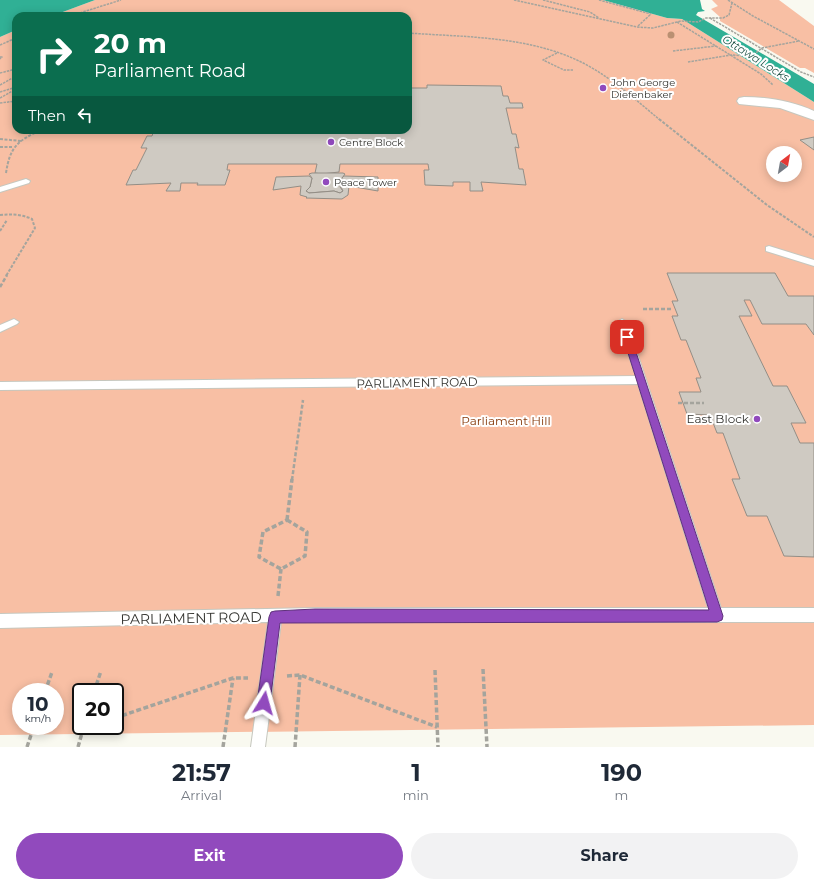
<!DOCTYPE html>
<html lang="en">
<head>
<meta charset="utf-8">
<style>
	:root { --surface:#fff; --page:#f2f2f3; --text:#1f2937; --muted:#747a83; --accent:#914abd }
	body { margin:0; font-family:Montserrat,sans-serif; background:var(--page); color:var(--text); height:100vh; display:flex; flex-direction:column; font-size:15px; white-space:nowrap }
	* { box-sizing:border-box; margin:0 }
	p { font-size:13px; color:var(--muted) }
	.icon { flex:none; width:22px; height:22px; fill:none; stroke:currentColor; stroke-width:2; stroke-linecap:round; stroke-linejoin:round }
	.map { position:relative; height:747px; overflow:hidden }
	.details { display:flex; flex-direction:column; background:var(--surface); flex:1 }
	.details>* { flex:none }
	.hud { position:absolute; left:12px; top:12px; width:400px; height:122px; border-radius:12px; box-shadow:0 2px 10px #0003; background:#0b6e4f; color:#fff; overflow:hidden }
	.needle { width:26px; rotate:31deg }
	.fabs { position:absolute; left:766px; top:146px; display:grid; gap:8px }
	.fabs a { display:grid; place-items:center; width:36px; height:36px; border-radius:50%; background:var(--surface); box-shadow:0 2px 10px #0003; font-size:20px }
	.speed { position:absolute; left:12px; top:683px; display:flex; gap:8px; font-size:20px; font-weight:700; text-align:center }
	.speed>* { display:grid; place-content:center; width:52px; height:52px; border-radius:50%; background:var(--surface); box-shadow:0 2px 10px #0003; line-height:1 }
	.speed small { font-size:10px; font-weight:400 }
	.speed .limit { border:2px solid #111; border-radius:6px; background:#fff; color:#111 }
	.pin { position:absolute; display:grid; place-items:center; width:34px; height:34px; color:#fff; margin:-17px; border-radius:8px; box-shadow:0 2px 6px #0006 }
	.me { position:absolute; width:44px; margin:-22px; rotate:8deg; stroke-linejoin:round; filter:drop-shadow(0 0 3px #0008) }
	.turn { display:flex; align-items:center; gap:14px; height:84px; padding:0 16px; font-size:18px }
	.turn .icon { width:52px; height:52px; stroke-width:2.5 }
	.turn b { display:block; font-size:28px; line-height:34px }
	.then { display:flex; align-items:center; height:38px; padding:0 16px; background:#0003; gap:8px; font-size:15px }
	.eta { display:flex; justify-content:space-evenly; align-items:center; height:68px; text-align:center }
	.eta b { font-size:24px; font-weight:700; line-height:28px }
	.button { display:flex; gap:8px; margin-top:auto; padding:8px 16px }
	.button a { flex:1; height:46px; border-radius:24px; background:var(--accent); color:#fff; font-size:16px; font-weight:700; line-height:46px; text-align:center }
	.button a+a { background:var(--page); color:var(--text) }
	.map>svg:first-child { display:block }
	.green { fill:#f8bfa4; fill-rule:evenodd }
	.water { fill:#30b095 }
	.building { fill:#cfcac2; stroke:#938e86 }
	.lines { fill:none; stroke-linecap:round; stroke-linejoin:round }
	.lane-casing { stroke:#c6c7be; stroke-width:2 }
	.street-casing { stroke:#c6c7be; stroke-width:2 }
	.path-far3 { stroke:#a4a49d; stroke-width:1.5; stroke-dasharray:2.5 1; stroke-linecap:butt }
	.path-far2 { stroke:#a4a49d; stroke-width:2; stroke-dasharray:3 1.5; stroke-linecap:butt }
	.path-far1 { stroke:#a4a49d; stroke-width:2.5; stroke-dasharray:4 2; stroke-linecap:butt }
	.path { stroke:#a4a49d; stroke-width:3.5; stroke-dasharray:5 2.5; stroke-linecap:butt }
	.lane { fill:#fff; fill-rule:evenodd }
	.street { fill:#fff; fill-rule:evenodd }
	.tree { fill:#ba9072 }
	.route { fill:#914abd; stroke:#5e307b }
	.poi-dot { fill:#914abd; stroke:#fff; stroke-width:1.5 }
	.labels { text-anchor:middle; stroke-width:4; stroke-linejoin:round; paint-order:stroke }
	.far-poi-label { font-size:10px; fill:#33332f; stroke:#fff; text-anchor:start }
	.far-water-label { font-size:11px; font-style:italic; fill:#1f5246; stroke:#fff }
	.street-label { font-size:12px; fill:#33332f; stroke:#fff }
	.poi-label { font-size:12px; fill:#33332f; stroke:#fff; text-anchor:end }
	.park-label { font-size:12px; fill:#863a0b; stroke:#fff }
	.near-street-label { font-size:14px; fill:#33332f; stroke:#fff }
</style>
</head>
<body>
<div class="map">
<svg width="814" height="747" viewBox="0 0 814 747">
	<rect width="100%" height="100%" fill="#f9f9f0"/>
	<g class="green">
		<path d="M 95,0 L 603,0 L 667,18 L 682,19 L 814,102 L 814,725 L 0,735 L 0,37 L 16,30 L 16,130 L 408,130 L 408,16 L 52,16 ZM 773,153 L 795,153 L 795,175 L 773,175 ZM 21,692 L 55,692 L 55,726 L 21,726 ZM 81,692 L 115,692 L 115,726 L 81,726 Z"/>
		<path d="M 712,0 L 779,0 L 814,26 L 814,73 L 805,68 L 800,68 L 720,21 L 720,17 L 711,9 L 718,6 Z"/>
	</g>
	<g class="water">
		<path d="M 0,0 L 95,0 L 52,16 L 16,16 L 16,30 L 0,37 Z"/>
		<path d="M 603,0 L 700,0 L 702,9 L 705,11 L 698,12 L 696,15 L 814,84 L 814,102 L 682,19 L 667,18 Z"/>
	</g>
	<g class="building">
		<path d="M 427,85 L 501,86 L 503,96 L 508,96 L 510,103 L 522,103 L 523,108 L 506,108 L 512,134 L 516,134 L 519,148 L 515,147 L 519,169 L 523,169 L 526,185 L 481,182 L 483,191 L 470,191 L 470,182 L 453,182 L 453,186 L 425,185 L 424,170 L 429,170 L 428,164 L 340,164 L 339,172 L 322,174 L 315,173 L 317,164 L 228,164 L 227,170 L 230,170 L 225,185 L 197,185 L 198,183 L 181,183 L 180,191 L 166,191 L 171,183 L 126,185 L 133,170 L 136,170 L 147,148 L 141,148 L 147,136 L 152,136 L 154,130 L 408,130 L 408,88 L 427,88 Z"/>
		<path d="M 814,137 L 814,150 L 800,140 Z"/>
		<path d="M 312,173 L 343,173 L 345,174 L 342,178 L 340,187 L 343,191 L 340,193 L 334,191 L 309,193 L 306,191 L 310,187 L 312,178 L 309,174 Z"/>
		<path d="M 309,176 L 312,178 L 310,187 L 306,191 L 309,193 L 334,191 L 340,193 L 343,191 L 340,185 L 342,178 L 344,176 L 378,177 L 378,191 L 349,186 L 348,195 L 342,199 L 306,198 L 307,197 L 300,195 L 301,186 L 273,190 L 276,177 Z"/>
		<path d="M 667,273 L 775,273 L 788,296 L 814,296 L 814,335 L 806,324 L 762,324 L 750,300 L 744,300 L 752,316 L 739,316 L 773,386 L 787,386 L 806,423 L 791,423 L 800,443 L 814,443 L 814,557 L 784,556 L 767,516 L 747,516 L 732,479 L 740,479 L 723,433 L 717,433 L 710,415 L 687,414 L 679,392 L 701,392 L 696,378 L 701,378 L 686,340 L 681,340 L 672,316 L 678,316 L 672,301 L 678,301 Z"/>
	</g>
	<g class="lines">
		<g class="lane-casing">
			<g id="lane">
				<path d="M 26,179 L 30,181 L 29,183 L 0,192 L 0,187 Z"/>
				<path d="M 769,246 L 814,260 L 814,266 L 766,251 L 766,247 Z"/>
				<path d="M 14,319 L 19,322 L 17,324 L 0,332 L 0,325 Z"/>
				<path d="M 622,319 L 627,322 L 721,608 L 814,608 L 814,622 L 281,622 L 265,747 L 251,747 L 268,622 L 0,628 L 0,614 L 315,608 L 708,608 L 638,384 L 0,390 L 0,382 L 636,376 L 617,322 Z"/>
			</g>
		</g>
		<g class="street-casing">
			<path id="street" d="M 744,97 C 768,97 792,101 814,111 L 814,120 L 780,108 L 739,104 L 737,101 L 739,98 Z"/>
		</g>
		<g class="path-far3">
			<path d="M 514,0 L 637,27 L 653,28 L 681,21 L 698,22 L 706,18 L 723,18 L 729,15 L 732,3"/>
			<path d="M 543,0 L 590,12 L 599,18"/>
			<path d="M 599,0 L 651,14"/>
			<path d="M 728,0 L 753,16 L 814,49"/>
			<path d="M 70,16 L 121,0"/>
			<path d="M 710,18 L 801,72 L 814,77"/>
			<path d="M 677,22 L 761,74 L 773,85"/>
			<path d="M 638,26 L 651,14"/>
			<path d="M 408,33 C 464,37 527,36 579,61 C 607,74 636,100 660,120"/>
			<path d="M 0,45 L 16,38"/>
			<path d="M 673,51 L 716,46"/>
			<path d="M 557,53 L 543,60 L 564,70 L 573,70"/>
			<path d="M 0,57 L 2,57 L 0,59"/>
			<path d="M 688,62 L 731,55 L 752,56 L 762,48 L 799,41"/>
			<path d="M 0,73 L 16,69"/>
			<path d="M 0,85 L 16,76"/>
			<path d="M 0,92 L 13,88 L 16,89"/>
			<path d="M 0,98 L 16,89"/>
			<path d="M 0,103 L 16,101"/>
		</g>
		<g class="path-far2">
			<path d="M 659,119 L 767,205 L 814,237"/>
			<path d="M 0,139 L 21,141"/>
			<path d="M 0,147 L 12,147"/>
			<path d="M 6,173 C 10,147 17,141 41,130"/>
			<path d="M 0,215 C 11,214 21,214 32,219 L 35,228 L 6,276"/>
			<path d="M 0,231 L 7,220"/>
		</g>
		<g class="path-far1">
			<path d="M 0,287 L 7,275"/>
			<path d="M 643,309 L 672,309"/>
			<path d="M 678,403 L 704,403"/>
			<path d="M 292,480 L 303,400"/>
		</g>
		<g class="path">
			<path d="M 287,520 L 292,479"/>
			<path d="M 287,520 L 307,532 L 305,556 L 281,569 L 259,557 L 263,532 Z"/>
			<path d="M 278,596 L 281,569"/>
			<path d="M 483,669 L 487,747"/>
			<path d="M 435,670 L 438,747"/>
			<path d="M 287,676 L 300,675 L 437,727"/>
			<path d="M 45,692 L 52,672"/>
			<path d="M 94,692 L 101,671"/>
			<path d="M 115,718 L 233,678 L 248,678"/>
			<path d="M 84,729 L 92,726"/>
			<path d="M 27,747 L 34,726"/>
			<path d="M 78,747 L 84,726"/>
			<path d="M 223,747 L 233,678"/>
			<path d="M 295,747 L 300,675"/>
		</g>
		<use href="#lane" class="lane"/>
		<use href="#street" class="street"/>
	</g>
	<circle class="tree" cx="671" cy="35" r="3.5"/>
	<path class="route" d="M 627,334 L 631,337 L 723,616 L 722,620 L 717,622 L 280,623 L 270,703 L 269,708 L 264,710 L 259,708 L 257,703 L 269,617 L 271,612 L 275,611 L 315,609 L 709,610 L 623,337 Z"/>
	<g class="poi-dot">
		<circle cx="603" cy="88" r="4"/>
		<circle cx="331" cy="142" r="4"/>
		<circle cx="326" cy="182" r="4"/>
		<circle cx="757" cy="419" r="4"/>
	</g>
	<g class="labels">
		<g class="far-poi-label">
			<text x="611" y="86">John George<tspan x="611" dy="12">Diefenbaker</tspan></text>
			<text x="339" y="146">Centre Block</text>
			<text x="334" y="186">Peace Tower</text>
		</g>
		<g class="far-water-label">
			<text transform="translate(756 58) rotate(32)" y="4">Ottawa Locks</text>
		</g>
		<g class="street-label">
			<text transform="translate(417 383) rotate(-1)" y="4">PARLIAMENT ROAD</text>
		</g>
		<g class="poi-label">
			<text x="749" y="423">East Block</text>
		</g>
		<g class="park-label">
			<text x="506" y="425">Parliament Hill</text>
		</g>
		<g class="near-street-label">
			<text transform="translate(191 618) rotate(-1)" y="5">PARLIAMENT ROAD</text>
		</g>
	</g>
</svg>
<div class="fabs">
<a><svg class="needle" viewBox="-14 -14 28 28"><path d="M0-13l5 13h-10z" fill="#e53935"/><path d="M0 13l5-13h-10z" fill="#747a83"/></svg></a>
</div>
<div class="speed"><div>10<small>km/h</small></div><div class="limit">20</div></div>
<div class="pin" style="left:627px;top:337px;background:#d93025"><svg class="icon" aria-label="arrive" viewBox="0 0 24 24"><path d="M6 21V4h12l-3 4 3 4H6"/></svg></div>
<svg class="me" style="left:264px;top:703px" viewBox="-20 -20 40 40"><path d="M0-17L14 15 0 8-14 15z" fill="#914abd" stroke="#fff" stroke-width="4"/></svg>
<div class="hud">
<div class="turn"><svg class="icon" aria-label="right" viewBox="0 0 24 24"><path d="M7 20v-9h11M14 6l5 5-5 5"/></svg><div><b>20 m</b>Parliament Road</div></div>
<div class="then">Then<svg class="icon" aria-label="left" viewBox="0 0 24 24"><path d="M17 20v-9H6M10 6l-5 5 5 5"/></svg></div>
</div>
</div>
<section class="details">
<div class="eta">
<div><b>21:57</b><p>Arrival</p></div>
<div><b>1</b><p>min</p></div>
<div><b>190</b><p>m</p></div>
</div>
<div class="button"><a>Exit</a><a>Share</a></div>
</section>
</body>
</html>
